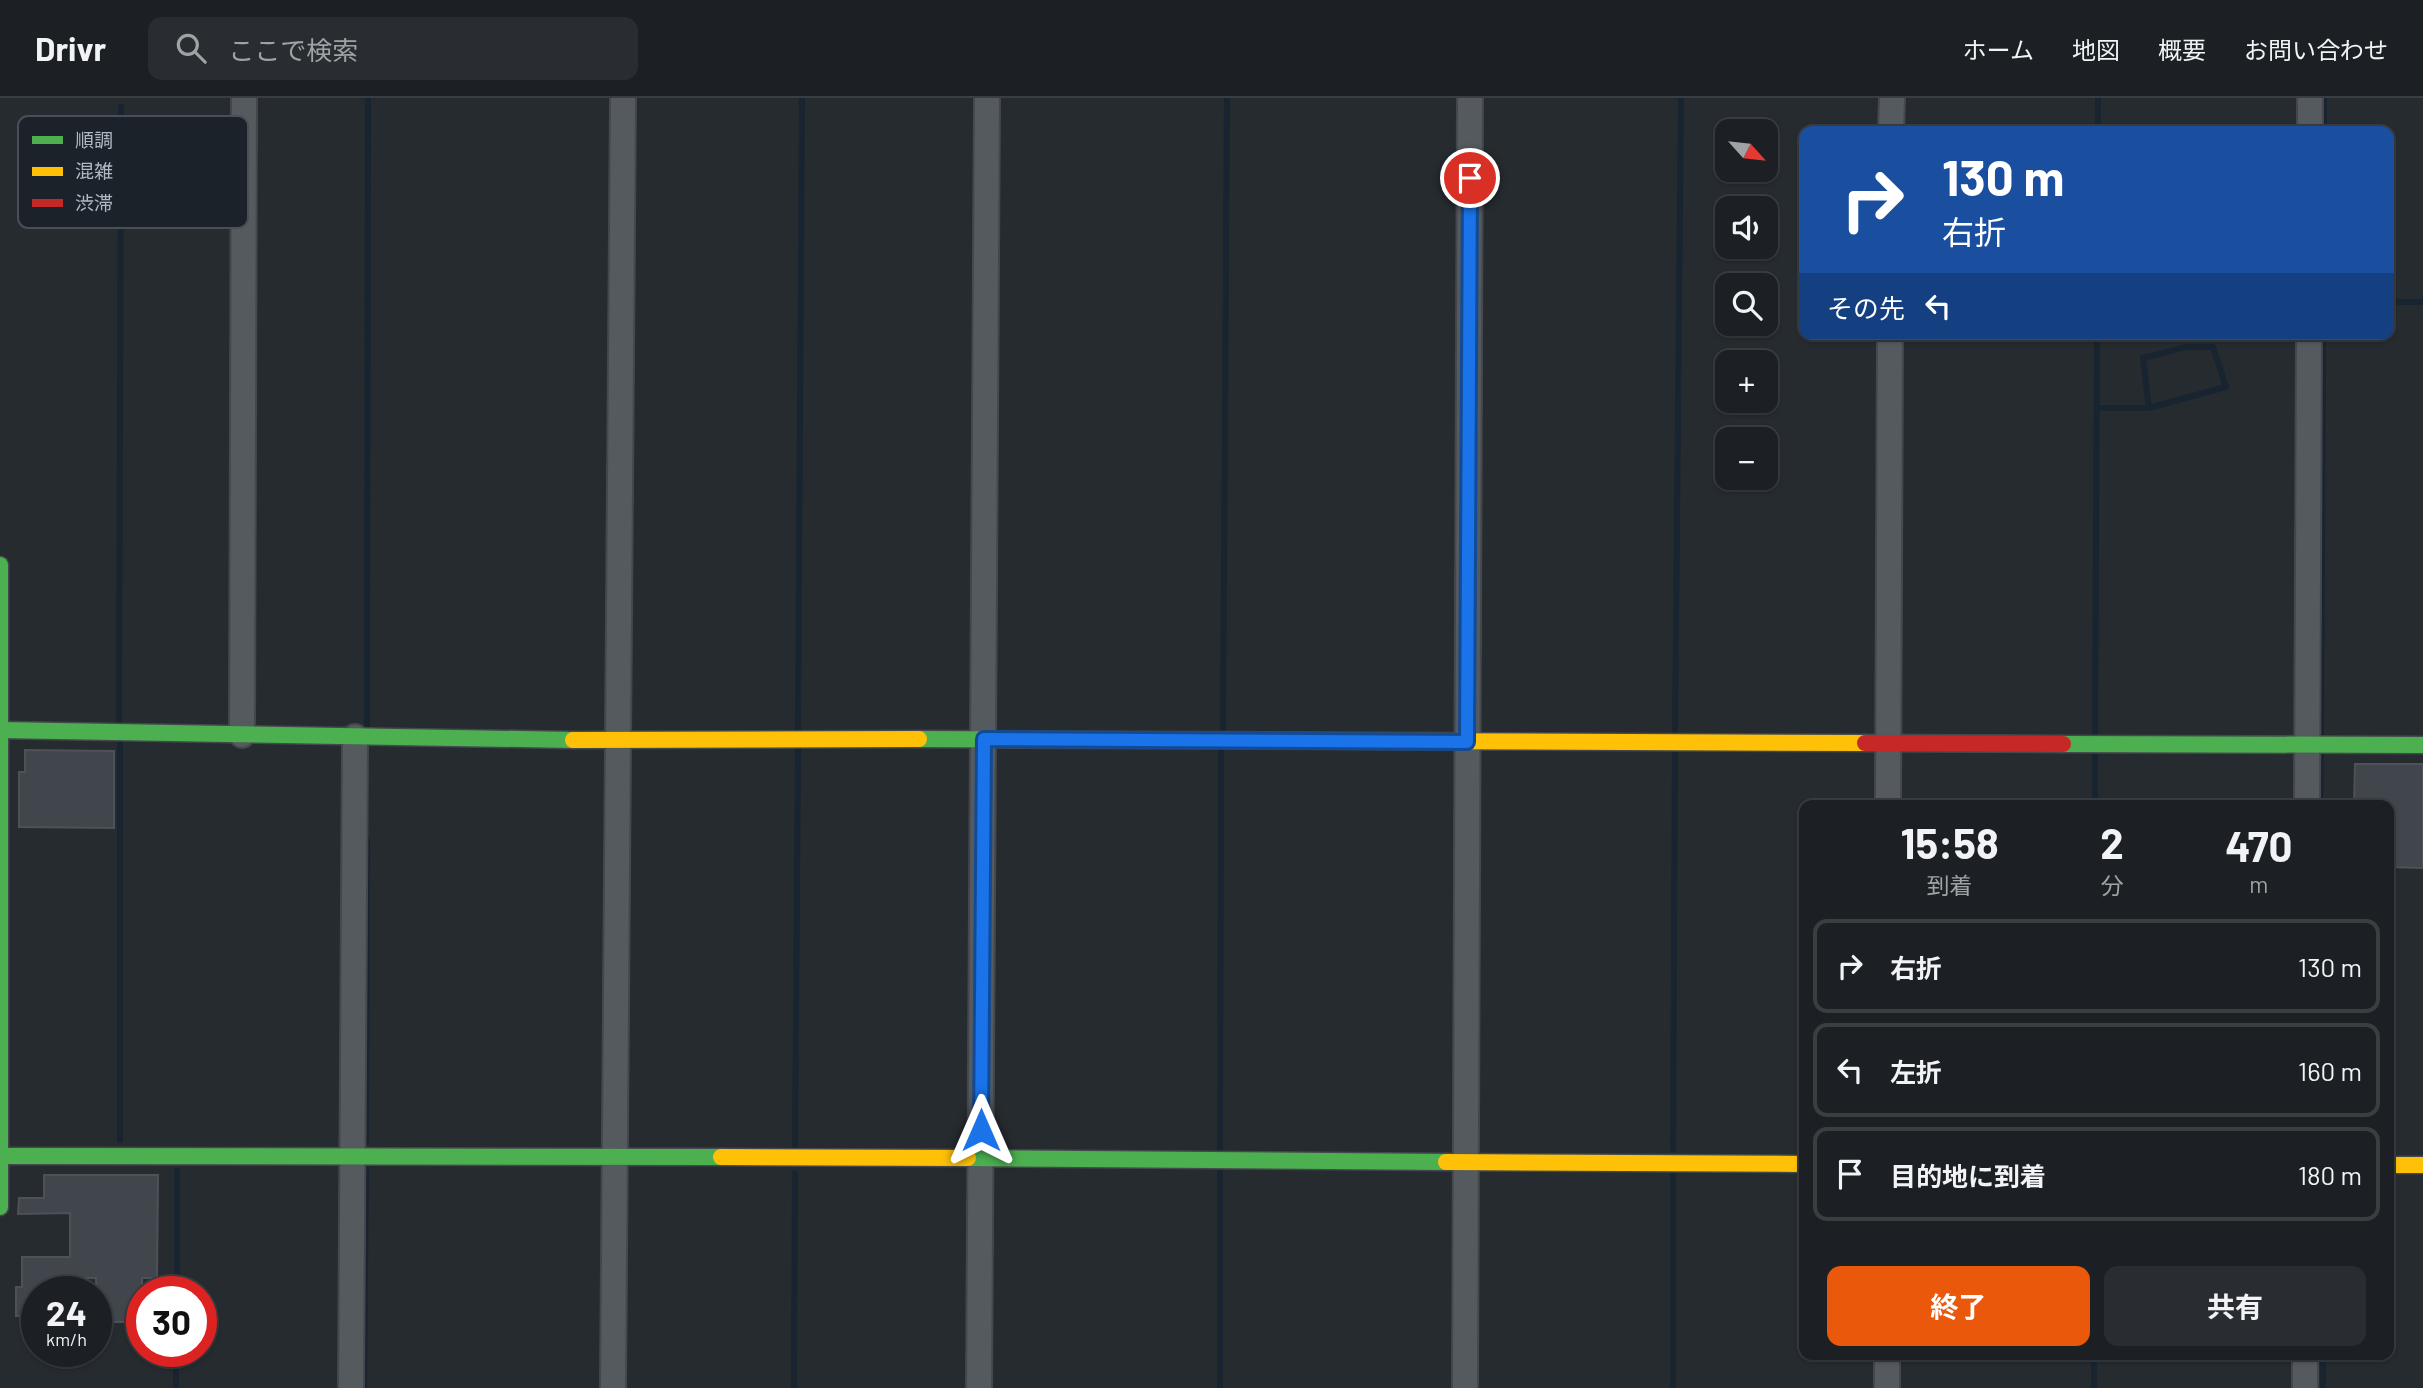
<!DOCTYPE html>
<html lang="ja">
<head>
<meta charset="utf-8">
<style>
	:root { --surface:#1c2024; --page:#292d31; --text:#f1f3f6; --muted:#a0a3a6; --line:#3a3e41; --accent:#ea580c }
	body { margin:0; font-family:Barlow,"Noto Sans JP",sans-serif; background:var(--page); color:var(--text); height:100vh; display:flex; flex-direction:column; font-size:26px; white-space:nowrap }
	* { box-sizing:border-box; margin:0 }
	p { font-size:23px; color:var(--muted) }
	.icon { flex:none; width:38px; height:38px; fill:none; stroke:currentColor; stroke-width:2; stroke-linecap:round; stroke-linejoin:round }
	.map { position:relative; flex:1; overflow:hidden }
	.drawer { position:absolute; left:1799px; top:702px; width:595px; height:560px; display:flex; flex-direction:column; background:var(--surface); border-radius:14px; box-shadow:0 2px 5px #0004,0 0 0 2px var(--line) }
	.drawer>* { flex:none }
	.hud { position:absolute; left:1799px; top:28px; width:595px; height:214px; border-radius:14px; box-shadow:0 2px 5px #0004,0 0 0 2px var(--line); background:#1a4fa0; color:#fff; overflow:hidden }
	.needle { width:46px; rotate:117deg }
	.tools { position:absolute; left:1715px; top:21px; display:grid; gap:14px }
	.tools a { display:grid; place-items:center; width:63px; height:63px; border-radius:14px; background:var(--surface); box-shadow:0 2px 5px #0004,0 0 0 2px var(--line); font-size:35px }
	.speed { position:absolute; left:21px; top:1178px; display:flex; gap:14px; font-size:35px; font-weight:700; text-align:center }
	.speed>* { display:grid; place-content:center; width:91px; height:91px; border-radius:50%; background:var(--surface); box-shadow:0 2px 5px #0004,0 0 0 2px var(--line); line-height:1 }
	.speed small { font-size:18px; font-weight:400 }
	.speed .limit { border:10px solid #d22; background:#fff; color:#111 }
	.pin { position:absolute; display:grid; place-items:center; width:60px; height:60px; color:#fff; margin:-30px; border:4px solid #fff; border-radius:50%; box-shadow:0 2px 7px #0007 }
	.me { position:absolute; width:77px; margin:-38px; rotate:0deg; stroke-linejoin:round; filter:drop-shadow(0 0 5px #0008) }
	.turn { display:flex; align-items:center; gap:24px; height:147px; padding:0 28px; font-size:32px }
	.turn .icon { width:91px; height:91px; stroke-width:2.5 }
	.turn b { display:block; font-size:49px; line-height:60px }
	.then { display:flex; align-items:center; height:66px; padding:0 28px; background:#0003; gap:14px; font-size:26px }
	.eta { display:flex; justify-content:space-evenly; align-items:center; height:119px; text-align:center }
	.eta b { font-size:42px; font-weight:700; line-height:49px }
	.action { display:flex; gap:14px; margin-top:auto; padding:14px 28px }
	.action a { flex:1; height:80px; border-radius:14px; background:var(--accent); color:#fff; font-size:28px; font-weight:700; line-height:80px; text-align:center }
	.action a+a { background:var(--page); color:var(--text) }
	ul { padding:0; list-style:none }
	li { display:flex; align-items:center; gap:21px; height:94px; margin:0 14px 10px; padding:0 14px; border:4px solid var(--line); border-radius:14px }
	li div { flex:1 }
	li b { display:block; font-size:26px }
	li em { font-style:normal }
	header { display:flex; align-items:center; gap:42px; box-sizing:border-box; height:98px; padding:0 35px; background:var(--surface); border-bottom:2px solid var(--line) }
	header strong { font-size:33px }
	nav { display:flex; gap:38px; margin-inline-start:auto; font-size:24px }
	.search { width:490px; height:63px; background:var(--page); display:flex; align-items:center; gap:18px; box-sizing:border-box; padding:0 24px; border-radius:14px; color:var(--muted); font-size:26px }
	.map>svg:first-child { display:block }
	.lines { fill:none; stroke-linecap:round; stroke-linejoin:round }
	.stream { stroke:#182430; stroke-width:6 }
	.building { fill:#41464c; stroke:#4e5258; stroke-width:2 }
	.street-casing { stroke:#44484d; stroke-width:28 }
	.fast-casing { stroke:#44484d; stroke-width:19 }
	.slow-casing { stroke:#44484d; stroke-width:19 }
	.jam-casing { stroke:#44484d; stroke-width:19 }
	.street { stroke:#555a5f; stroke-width:24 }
	.fast { stroke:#4caf50; stroke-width:16 }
	.slow { stroke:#ffc107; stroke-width:16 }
	.jam { stroke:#c62828; stroke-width:16 }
	.route-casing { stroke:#114b97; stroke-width:18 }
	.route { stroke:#1a73e8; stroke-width:12 }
	.key { fill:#1b222a; stroke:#484f58; stroke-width:2 }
	.key-label { font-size:19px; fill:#b0b8c2 }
</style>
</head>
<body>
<header>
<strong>Drivr</strong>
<div class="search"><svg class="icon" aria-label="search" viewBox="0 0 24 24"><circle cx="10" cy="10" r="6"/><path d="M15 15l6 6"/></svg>ここで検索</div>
<nav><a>ホーム</a><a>地図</a><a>概要</a><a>お問い合わせ</a></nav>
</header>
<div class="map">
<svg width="2423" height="1290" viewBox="0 0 2423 1290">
	<rect width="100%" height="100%" fill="#262b30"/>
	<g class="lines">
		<g class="stream">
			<path d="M 2098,33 L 2098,0"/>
			<path d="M 2324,33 L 2324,0"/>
			<path d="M 2389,204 L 2423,204"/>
			<path d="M 2097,310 L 2149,310 L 2226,289 L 2213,249 L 2186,249 L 2143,260 L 2149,310"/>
			<path d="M 119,623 L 121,9"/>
			<path d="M 367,628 L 368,0"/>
			<path d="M 1223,630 L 1227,0"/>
			<path d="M 798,632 L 802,0"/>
			<path d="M 1675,633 L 1681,0"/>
			<path d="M 2095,636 L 2097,236"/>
			<path d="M 2321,637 L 2323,236"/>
			<path d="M 2095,707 L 2095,655"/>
			<path d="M 2320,707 L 2321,657"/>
			<path d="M 120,1042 L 120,645"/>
			<path d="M 366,1044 L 367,742"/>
			<path d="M 795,1049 L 798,652"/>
			<path d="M 1220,1050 L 1221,653"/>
			<path d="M 1673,1051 L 1675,654"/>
			<path d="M 1673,1077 L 1673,1290"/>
			<path d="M 177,1194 L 177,1073"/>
			<path d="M 176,1290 L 176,1253"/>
			<path d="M 364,1290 L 366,1071"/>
			<path d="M 794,1290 L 795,1075"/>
			<path d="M 1220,1290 L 1220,1075"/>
			<path d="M 2094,1290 L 2094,1256"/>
			<path d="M 2323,1290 L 2323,1256"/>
		</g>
	</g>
	<g class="building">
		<path d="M 25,652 L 114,653 L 114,730 L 19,729 L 19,674 L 25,674 Z"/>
		<path d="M 2355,666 L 2423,666 L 2423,770 L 2389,769 L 2389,707 L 2354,707 Z"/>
		<path d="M 44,1077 L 158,1077 L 157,1180 L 142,1180 L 142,1224 L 96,1224 L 96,1180 L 59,1180 L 59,1194 L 37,1194 L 37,1218 L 16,1218 L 16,1189 L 22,1189 L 22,1159 L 70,1159 L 70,1115 L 18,1116 L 19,1100 L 44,1100 Z"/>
	</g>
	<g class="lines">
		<g class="street-casing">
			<g id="street">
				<path d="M 1891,33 L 1892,0"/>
				<path d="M 2310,33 L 2310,0"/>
				<path d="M 242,637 L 244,0"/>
				<path d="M 1888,707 L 1890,236"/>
				<path d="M 2307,707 L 2309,236"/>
				<path d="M 351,1290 L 355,639"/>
				<path d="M 613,1290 L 623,0"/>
				<path d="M 979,1290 L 987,0"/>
				<path d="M 1465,1290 L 1470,0"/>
				<path d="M 1887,1290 L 1887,1256"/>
				<path d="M 2305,1290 L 2305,1256"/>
			</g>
		</g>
		<g class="fast-casing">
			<g id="fast">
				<path d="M 0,467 L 0,1109"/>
				<path d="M 0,632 L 573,642"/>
				<path d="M 919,641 L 1381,643"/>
				<path d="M 2063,646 L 2423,647"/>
				<path d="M 0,1058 L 721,1059"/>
				<path d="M 968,1060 L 1446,1064"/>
			</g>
		</g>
		<g class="slow-casing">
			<g id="slow">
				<path d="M 573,642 L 919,641"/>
				<path d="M 1381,643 L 1865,645"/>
				<path d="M 721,1059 L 968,1060"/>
				<path d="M 1446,1064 L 1804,1066"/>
				<path d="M 2389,1067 L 2423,1067"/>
			</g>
		</g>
		<g class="jam-casing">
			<path id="jam" d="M 1865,645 L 2063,646"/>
		</g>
		<use href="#street" class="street"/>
		<use href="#fast" class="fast"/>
		<use href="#slow" class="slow"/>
		<use href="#jam" class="jam"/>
	</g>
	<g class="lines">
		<g class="route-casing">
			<path id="route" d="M 981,1032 L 984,641 L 1467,644 L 1470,80"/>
		</g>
		<use href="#route" class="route"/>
	</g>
	<rect x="18" y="18" width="230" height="112" rx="10" class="key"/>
	<rect x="32" y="38" width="31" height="8" fill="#4caf50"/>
	<rect x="32" y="69" width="31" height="9" fill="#ffc107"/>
	<rect x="32" y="101" width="31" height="8" fill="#c62828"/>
	<g class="key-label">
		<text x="75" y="49">順調</text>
		<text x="75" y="80">混雑</text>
		<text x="75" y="112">渋滞</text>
	</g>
</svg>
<div class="tools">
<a><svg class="needle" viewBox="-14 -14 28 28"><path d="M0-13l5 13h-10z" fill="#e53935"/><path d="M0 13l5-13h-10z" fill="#a0a3a6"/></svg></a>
<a><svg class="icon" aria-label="sound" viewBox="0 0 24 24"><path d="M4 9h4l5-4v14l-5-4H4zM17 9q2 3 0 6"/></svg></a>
<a><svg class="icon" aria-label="search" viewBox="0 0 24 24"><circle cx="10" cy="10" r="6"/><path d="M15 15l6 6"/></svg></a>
<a>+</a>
<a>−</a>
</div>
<div class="speed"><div>24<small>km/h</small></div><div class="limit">30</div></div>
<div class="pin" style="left:1470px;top:80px;background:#d93025"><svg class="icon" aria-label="arrive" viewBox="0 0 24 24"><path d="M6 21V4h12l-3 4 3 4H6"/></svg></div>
<svg class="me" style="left:981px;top:1032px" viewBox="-20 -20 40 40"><path d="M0-17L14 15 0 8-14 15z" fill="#1a73e8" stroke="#fff" stroke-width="4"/></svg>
<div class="hud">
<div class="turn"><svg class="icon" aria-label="right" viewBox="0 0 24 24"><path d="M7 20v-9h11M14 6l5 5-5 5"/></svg><div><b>130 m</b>右折</div></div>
<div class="then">その先<svg class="icon" aria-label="left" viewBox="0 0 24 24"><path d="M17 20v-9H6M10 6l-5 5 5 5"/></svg></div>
</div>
<section class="drawer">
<div class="eta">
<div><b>15:58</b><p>到着</p></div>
<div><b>2</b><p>分</p></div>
<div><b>470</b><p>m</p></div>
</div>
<ul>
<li><svg class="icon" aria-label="right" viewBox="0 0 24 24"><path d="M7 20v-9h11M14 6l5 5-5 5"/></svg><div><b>右折</b></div><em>130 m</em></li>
<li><svg class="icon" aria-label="left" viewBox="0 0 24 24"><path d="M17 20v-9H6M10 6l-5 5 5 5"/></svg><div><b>左折</b></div><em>160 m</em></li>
<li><svg class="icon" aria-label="arrive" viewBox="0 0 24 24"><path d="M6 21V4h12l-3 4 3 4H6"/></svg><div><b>目的地に到着</b></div><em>180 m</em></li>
</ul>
<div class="action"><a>終了</a><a>共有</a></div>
</section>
</div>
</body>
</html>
